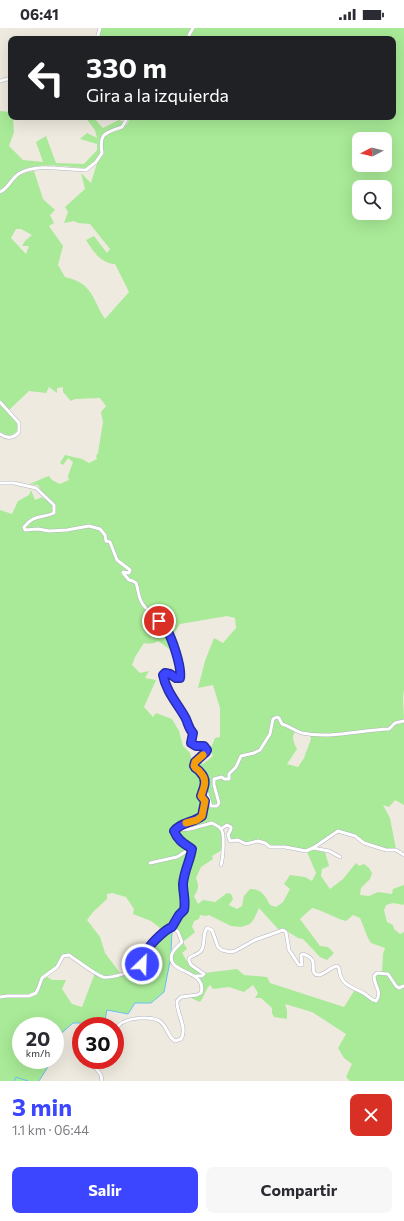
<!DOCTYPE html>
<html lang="es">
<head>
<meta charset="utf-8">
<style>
	:root { --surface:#fff; --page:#f7f7f7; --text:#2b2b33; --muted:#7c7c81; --accent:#3c45ff }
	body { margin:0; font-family:Commissioner,sans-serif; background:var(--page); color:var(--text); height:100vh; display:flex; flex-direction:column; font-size:15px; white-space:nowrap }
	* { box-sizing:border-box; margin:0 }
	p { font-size:13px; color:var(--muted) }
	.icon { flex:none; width:22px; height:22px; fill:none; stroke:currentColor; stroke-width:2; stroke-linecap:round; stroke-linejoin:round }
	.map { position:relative; height:1053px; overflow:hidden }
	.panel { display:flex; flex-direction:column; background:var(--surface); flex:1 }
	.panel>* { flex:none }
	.guide { position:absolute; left:8px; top:8px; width:388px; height:84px; border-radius:8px; box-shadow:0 4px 16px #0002; background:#202124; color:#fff; overflow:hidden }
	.needle { width:26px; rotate:263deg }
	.controls { position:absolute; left:352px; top:104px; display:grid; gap:8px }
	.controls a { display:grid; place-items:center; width:40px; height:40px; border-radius:8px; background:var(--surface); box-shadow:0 4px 16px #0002; font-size:20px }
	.speed { position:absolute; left:12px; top:989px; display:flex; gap:8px; font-size:20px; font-weight:700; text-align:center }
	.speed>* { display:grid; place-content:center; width:52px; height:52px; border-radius:50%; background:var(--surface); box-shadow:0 4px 16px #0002; line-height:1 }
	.speed small { font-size:10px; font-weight:400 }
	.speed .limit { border:6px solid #d22; background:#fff; color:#111 }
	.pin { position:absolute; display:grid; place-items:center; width:34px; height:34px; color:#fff; margin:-17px; border:2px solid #fff; border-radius:50%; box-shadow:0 1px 4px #0007 }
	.me { position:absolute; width:44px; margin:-22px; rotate:24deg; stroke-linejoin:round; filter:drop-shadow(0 0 3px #0008) }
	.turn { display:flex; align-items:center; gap:14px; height:84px; padding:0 12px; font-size:18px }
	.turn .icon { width:52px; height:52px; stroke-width:2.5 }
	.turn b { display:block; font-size:28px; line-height:34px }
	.round { display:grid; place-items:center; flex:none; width:42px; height:42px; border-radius:8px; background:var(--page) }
	.headline { display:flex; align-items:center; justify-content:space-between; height:68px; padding:0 12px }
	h1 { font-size:24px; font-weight:700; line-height:30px; color:var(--accent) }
	.cta { display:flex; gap:8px; margin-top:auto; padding:8px 12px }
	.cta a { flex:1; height:46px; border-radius:8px; background:var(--accent); color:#fff; font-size:16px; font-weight:700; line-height:46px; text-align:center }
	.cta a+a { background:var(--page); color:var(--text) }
	.status { display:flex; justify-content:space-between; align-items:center; height:28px; padding:0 20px; background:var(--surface); direction:ltr }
	.status svg { height:11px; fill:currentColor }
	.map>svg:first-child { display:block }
	.green { fill:#a8ea97; fill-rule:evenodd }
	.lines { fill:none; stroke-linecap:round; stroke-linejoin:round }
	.stream { stroke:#6abff8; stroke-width:1 }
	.minor-casing { stroke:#b2b3c1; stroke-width:4 }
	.minor { stroke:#fff; stroke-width:3 }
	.route-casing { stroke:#272da6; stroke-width:10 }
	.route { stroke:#3c45ff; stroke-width:7 }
	.slow { stroke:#f59e0b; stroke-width:7 }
</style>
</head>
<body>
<div class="status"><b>06:41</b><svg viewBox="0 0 49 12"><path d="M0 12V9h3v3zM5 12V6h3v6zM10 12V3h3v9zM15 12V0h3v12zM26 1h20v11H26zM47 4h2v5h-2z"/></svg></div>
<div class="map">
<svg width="404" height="1053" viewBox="0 0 404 1053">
	<rect width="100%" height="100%" fill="#efeadf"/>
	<g class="green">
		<path d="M 101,0 L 191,0 L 188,7 L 188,11 L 102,11 L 99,8 Z"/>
		<path d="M 195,0 L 404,0 L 404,662 C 402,668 404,684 404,692 L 395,694 L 390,700 C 364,703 331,710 306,705 C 297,703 291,698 282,696 L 280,689 L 277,688 L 274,689 C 269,700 268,720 253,724 C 249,725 245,725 241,727 L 228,750 L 214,750 L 218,773 L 218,777 L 212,777 C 210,772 208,766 207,761 C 203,748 207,747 195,739 L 201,735 L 203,736 L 213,728 L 210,722 L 215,710 L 220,709 L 220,680 L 213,657 L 198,660 L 205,633 L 214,610 L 223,615 L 236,600 L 235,590 L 227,588 L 180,596 L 171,609 L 160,593 L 142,573 L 136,554 L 130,551 L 124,545 L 131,544 L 118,531 L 99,499 L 49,502 L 25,500 L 29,493 L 54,486 L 55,476 L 42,464 L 38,457 L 29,456 C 36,454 42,450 49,448 L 52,452 L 60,456 L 69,452 L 68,448 L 73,434 L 68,430 L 63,437 L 60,435 L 65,427 L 82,431 L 89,435 L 97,431 L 96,428 L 98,425 L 103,394 L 101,384 L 106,378 L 100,370 L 75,371 L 71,373 L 63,364 L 63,359 L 57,360 L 57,365 L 49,359 L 46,365 L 29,363 L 9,382 L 0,372 L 0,166 C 6,163 8,160 11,155 C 17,147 25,144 34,143 L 43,171 L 55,182 L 50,187 L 54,195 L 49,198 L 63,218 L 58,237 L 65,249 C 93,255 92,271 105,291 L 129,264 L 115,236 C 100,235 93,223 86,212 L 94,208 L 107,225 L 110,221 L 90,196 L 78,195 L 74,193 L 64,195 L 68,184 L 65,179 L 85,161 L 81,145 L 91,155 L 97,135 L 104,126 C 103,122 102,117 102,113 C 105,99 126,108 130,89 L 393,89 L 393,11 L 192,11 L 191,7 ZM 359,111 L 385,111 L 385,137 L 359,137 ZM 359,159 L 385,159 L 385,185 L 359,185 ZM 16,201 L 21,201 L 32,207 L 25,213 L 22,218 L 29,218 L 26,226 L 11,210 Z"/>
		<path d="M 0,83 L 11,84 L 11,89 L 14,89 L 13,90 L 14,104 L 9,118 L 23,132 L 43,134 L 36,114 L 46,108 L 56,135 L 84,136 L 97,122 L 97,116 L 80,111 L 87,105 L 97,110 L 95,102 L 85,89 L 93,89 L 103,100 L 119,92 L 124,94 C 114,109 96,94 100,125 L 95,133 L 85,140 C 65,139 35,133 17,145 C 10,149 7,158 0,163 Z"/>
		<path d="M 0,377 L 17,394 L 19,398 C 17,404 15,406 10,408 L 0,404 Z"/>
		<path d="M 31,462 L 35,472 L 42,469 L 44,471 L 47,471 L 53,477 L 53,484 C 40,491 34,484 23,499 L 24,503 L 38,502 L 44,503 L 90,499 L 100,502 L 109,515 L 117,533 L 129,543 L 122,544 L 135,555 L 140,574 L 165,601 L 175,625 L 158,613 C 154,616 149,616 144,615 L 135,629 L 132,637 L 140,645 L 149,643 L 145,650 L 156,652 L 144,679 L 153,689 L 156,685 L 172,691 L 179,703 L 183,718 L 190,725 L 193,739 L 199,743 L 204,750 L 204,758 L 202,763 L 204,773 L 201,788 C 192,795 180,793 173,803 C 176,811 182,817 189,820 L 186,821 L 177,828 L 152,833 L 177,830 L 187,823 L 191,822 C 188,834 183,843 182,855 C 182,861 184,866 184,871 C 184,885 175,896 164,903 L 151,893 L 133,886 L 134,881 L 126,869 L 112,865 L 107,866 L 107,871 L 93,884 L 87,892 L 100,909 L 105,925 L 120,945 L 108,948 L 102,948 L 70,926 L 66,926 L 56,938 L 42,949 L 38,960 L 35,964 L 29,967 L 0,968 L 0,482 L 12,486 L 18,473 L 29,467 Z"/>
		<path d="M 275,690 L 278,690 C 279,699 289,699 295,704 C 291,710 294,715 297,721 L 287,736 L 298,739 L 304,730 L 311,711 L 310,707 L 389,702 L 391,702 L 395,695 L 404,694 L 404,777 L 395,772 L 389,779 L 383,777 L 390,790 L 396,821 L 390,822 L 364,814 L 356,807 L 338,802 L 313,819 L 306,822 L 271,818 L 265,814 L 246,815 L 230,812 L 229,807 L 232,799 L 227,796 L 221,800 L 212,794 L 189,800 L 178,801 C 184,794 194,796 203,789 L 206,773 L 202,768 L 205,761 L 211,778 L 215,780 L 219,778 C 222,769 214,761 215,752 L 222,750 L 227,752 C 229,747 232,746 235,741 C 238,737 240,733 242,729 L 261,722 L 271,707 Z"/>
		<path d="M 212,796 C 226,805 222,807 222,822 L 212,828 L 213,831 L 201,839 L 196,850 C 199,858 199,861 194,868 L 198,876 L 203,872 L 215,874 L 227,865 L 231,866 L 233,871 L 229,877 L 237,881 L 242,878 L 244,868 L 250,861 C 261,861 265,867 270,877 L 276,879 L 283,874 L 290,861 L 284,856 L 290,847 L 305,849 L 312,853 L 316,845 L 307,824 L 313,821 L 325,824 L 329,838 L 322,841 L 321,848 L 330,861 L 343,851 L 356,835 L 359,838 L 364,836 L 369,840 L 372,845 L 370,851 L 361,860 L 360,867 L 369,868 L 378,864 L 392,866 L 393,861 L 404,857 L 404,876 L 403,877 L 393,875 L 386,877 L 384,882 L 387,894 L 393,897 L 394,901 L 400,906 L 404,904 L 404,956 L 399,959 L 389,945 L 382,944 L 383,926 L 385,920 L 371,915 L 368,910 L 360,890 L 353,887 L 346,893 C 334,890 325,883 312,880 L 300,891 L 320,918 L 328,919 L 334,925 L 327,932 L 320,929 L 303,911 L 298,910 L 283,901 L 279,902 L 259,880 L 254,891 L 250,896 L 241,899 L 231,898 L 209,887 L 206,888 L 200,887 L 199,891 L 194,893 L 192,899 L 195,904 L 183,914 L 187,921 L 182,925 L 190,938 L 203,947 L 195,947 C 193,946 190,943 187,942 C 183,941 183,943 180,941 C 166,932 176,922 183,914 L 179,903 L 174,899 L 186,878 L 184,857 L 186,841 L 193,824 L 198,823 C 189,818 179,814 175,803 Z"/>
		<path d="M 172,900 L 170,936 L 164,964 L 151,975 L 135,975 L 128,986 L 107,982 L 105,992 L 96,998 L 84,998 L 81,995 L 73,995 L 57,1009 L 55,1019 L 55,998 L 21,998 L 21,1032 L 52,1032 L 51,1035 L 39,1053 L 0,1053 L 0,970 L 29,969 L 36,966 L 43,950 L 46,948 L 52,952 L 66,952 L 62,961 L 72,976 L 82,979 L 95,945 L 107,950 L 141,939 L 148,921 L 162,908 Z"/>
		<path d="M 237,941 L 244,947 L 267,949 L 270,955 L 344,979 L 354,963 L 365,967 L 372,974 L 376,974 C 383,966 378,958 375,949 L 377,946 L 388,947 L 399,961 L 404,959 L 404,1053 L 350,1053 L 346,1049 L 352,1036 L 344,1030 L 338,1020 L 346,1006 L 312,984 L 285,976 L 287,982 L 287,991 L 274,989 L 272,985 L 272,980 L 261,970 L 255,970 L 258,965 L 253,957 L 244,964 L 229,959 L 213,961 L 210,957 C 205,962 205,968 200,974 L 189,969 L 201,966 C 204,958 202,955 197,949 L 204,949 L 204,945 Z"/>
	</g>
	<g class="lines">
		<g class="stream">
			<path d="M 171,926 L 172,901"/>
			<path d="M 96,998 L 105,992 L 107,982 L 128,986 L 135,975 L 151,975 L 164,964 L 170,933"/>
			<path d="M 55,1019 L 57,1009 L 73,995 L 81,995 L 84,998"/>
			<path d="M 14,1053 L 16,1049 L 28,1053"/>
			<path d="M 39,1053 L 52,1032"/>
		</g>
		<g class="minor-casing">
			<g id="minor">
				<path d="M 97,11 L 100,0"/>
				<path d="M 190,11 L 189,7 L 193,0"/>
				<path d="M 0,53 L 11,50"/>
				<path d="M 0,164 C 9,160 11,150 20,145 C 38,135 66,142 86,142 L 96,134 L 102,125 C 99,105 105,105 122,99 L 128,89"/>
				<path d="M 0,374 L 19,395 L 19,404 C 13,411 7,411 0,406"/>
				<path d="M 0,455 L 14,455 L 36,460 L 54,477 L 54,485 C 41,491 34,486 24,499 L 25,502 L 38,501 L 49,503 L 67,502 L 89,498 L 100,501 L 105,507 L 106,513 L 110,514 L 117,532 L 130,542 L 129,545 L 123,544 L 123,545 L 129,552 L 133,553 L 136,555 C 138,560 138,567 141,573 C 145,583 160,591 166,601 C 172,609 184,643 179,651 C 173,650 171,645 165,645 L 163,647 C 166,663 178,675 185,689 C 188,694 188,700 193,705 L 191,715 L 196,718 L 204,718 L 207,722 L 206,724 L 195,734 L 193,738 C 195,741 198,741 200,744 C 208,752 204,759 201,768 L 205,773 L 202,789 C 193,795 181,794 174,803 C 178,813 185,816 192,821 C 190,833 184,843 183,856 C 183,865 186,873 184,882 L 179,887 L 172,899"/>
				<path d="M 205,759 L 211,778 L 217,778 L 219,775 L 214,757 L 214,751 L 222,749 L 224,751 L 229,751 L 229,746 L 236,739 L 241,728 L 254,725 L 260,722 L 270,706 L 273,691 L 277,689 L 279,690 L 282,696 C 289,698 295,703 302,705 C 330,711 360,702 389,701 L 395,695 L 404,693"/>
				<path d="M 221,801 L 227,797 L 231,799 L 231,801 L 228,807 L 230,813 L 238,812 L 246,816 L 258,813 L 265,815 L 270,819 L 285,819 L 306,823 L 313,820 L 338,803 L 355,808 L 364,815 L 386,822 L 396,822 L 404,827"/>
				<path d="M 175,802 L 190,801 L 212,795 C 215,797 219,798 221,801 C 225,805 223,830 221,837"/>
				<path d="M 313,820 L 329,823 L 340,829"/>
				<path d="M 150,835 L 177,829 C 183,826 185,822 192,821"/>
				<path d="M 195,948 L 202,948 L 204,946 L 191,937 L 189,933 L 189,930 C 192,928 198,926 201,923 C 206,916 202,906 207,900 L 212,902 L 218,919 L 222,922 L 230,924 L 235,923 L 255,912 L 283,902 L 286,904 L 289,922 L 299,937 L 302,937 L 301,927 L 303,926 C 307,927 312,930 313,934 C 314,939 311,947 319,947 C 325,946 331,939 337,938 L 339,940 C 340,958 353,959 365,966 C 369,969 371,972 376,973 C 383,964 374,958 374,948 L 377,945 L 388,946 L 396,958 L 399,960 L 404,958"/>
				<path d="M 0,969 L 7,968 L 29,968 L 36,965 L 38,961 L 42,950 L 57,939 L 63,928 L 69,927 C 78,933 94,946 103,949 C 110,951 135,943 141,938 C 146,934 144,926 147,921 C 151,915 166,901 172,899 L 178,904 L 182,914 C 179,917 173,922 172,926 C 165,946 208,941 201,965 L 197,967 L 181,969 L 177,973 C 176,985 188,1000 181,1011 L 175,1013 C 168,1009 168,1001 162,995 C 154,987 126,989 118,998 C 116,1001 116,1004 115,1007"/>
				<path d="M 90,1032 L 101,1047 L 102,1053"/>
			</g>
		</g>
		<use href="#minor" class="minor"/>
	</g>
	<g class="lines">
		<g class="route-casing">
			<path id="route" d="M 142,936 C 145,931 145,925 148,921 C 152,914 166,901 172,899 L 179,887 L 184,882 C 186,873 183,865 183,856 C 184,843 190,833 192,821 C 185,816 178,813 174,803 C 181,794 193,795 202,788 L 205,773 L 201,768 C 204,759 208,752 200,744 C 198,741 195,741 194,738 L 195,734 L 206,724 L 207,722 L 204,718 L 196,718 L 191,715 L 193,705 C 188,700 188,694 185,689 C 177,675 166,663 163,647 L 165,645 L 170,646 L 176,650 L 180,650 C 182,639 172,610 166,600 C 164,598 161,596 159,593"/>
		</g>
		<use href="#route" class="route"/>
		<path class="slow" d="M 186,795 L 197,792 L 202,788 L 205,773 L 201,768 C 204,759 208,752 200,744 C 198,741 195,741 194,738 L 195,734 L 203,727"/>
	</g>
</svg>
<div class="controls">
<a><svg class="needle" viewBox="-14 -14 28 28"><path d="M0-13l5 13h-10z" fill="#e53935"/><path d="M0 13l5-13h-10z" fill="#7c7c81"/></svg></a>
<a><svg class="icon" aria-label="search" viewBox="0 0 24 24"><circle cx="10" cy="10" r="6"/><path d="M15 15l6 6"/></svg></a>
</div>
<div class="speed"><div>20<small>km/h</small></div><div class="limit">30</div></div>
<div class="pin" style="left:159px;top:593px;background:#d93025"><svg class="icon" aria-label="arrive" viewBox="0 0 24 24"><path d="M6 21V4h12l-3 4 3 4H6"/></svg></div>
<svg class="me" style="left:142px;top:936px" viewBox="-20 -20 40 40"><circle r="17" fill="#3c45ff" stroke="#fff" stroke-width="3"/><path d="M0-11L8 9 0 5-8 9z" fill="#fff"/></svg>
<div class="guide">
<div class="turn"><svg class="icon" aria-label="left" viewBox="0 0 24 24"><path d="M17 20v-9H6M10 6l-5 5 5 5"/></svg><div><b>330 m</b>Gira a la izquierda</div></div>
</div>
</div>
<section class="panel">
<div class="headline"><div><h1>3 min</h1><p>1.1 km · 06:44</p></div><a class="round" style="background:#d93025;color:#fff"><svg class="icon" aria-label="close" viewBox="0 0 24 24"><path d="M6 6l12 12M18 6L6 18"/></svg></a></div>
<div class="cta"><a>Salir</a><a>Compartir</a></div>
</section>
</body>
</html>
